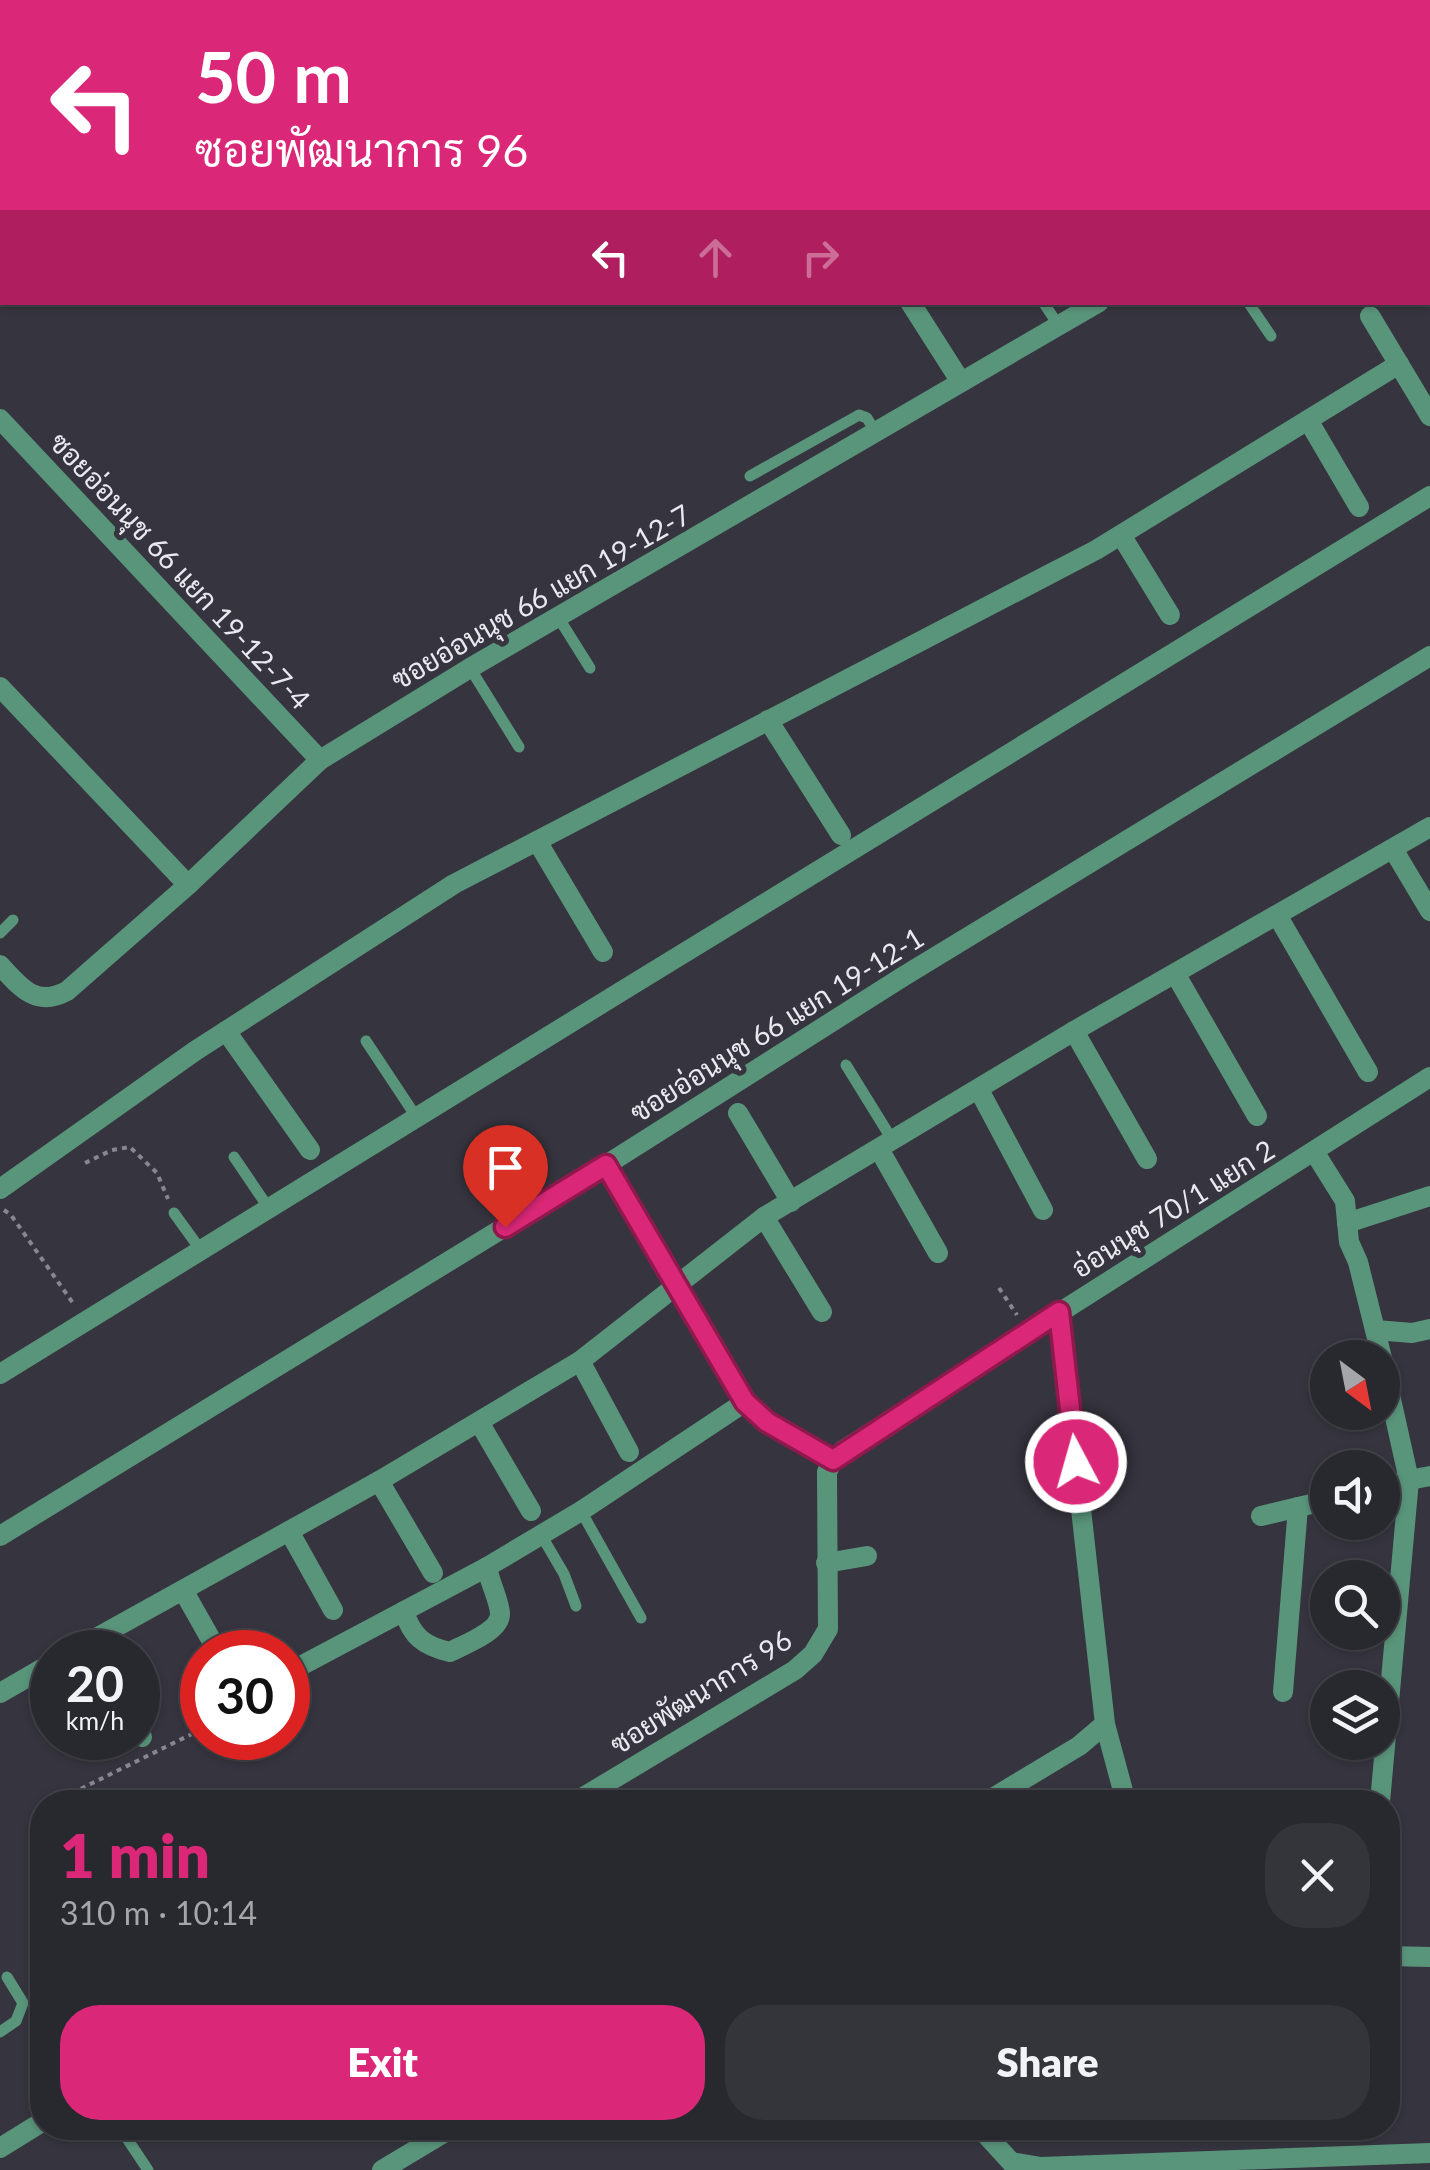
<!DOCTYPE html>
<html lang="en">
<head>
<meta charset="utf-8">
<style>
	:root { --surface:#28282f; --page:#34343b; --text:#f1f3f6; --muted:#a5a6aa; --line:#44444b; --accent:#db2777 }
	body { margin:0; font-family:Lato,Sarabun,sans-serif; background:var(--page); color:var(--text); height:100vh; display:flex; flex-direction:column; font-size:38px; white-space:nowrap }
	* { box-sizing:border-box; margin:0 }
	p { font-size:32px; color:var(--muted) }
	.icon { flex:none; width:55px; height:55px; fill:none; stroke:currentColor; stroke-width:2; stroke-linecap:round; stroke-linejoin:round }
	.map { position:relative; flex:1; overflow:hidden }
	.drawer { position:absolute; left:30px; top:1790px; width:1370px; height:350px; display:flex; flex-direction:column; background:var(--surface); border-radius:40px; box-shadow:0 2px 8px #0004,0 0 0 2px var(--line) }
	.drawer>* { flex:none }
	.top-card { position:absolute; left:0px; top:0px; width:1430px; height:305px; box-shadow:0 2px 8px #0004,0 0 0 2px var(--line); background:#db2777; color:#fff; overflow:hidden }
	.needle { width:65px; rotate:148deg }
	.buttons { position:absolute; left:1310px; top:1340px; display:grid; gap:20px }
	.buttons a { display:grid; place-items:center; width:90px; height:90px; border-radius:50%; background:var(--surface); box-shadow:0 2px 8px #0004,0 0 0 2px var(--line); font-size:50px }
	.speed { position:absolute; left:30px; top:1630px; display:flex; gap:20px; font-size:50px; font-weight:700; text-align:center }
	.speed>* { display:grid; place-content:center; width:130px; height:130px; border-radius:50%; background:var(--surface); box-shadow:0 2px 8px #0004,0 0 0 2px var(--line); line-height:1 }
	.speed small { font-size:25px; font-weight:400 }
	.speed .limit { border:15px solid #d22; background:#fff; color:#111 }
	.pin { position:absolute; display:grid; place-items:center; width:85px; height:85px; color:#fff; margin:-102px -42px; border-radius:50% 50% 50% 0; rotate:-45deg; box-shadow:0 0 10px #0007 }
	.pin .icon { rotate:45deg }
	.me { position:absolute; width:110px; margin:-55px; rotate:354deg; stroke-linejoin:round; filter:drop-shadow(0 0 8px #0008) }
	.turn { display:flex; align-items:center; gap:35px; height:210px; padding:0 30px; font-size:45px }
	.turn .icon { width:130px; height:130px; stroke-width:2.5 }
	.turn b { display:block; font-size:70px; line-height:85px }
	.lanes { display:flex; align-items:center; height:95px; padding:0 30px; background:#0003; justify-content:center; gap:50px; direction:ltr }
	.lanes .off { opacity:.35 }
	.round { display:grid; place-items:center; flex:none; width:105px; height:105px; border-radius:40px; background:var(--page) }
	.summary { display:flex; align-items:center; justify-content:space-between; height:170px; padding:0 30px }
	h1 { font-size:60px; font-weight:800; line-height:75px; color:var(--accent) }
	.cta { display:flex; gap:20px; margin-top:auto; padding:20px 30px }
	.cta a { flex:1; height:115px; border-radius:40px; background:var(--accent); color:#fff; font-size:40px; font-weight:800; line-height:115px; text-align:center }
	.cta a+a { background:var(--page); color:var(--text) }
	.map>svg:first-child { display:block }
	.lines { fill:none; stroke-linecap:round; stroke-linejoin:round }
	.canal { stroke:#210e4c; stroke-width:20 }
	.path { stroke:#88878f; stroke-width:4; stroke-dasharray:5 5; stroke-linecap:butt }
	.service { stroke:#59957b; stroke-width:11 }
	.minor { stroke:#59957b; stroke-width:20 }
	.route-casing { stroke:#8e194d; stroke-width:25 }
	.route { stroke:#db2777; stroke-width:18 }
	.labels { text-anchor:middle; stroke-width:10; stroke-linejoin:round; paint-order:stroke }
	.street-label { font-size:28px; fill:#eae9f0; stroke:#36353f }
</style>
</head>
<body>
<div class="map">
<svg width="1430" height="2170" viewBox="0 0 1430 2170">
	<rect width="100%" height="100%" fill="#36353f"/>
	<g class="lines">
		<g class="canal">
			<path d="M 274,2 L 278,0"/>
			<path d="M 0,190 L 2,188"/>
		</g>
		<g class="path">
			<path d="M 85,1163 L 112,1150 L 130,1147 L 157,1173 L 168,1199"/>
			<path d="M 4,1210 L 11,1215 L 75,1306"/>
			<path d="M 999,1288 L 1017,1315"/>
			<path d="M 54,1802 L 202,1729"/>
		</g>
		<g class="service">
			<path d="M 1043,302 L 1059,326"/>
			<path d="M 1248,302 L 1271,336"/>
			<path d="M 750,476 L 859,415 L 867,418 L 876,433"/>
			<path d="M 558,617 L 590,668"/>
			<path d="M 470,668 L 519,747"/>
			<path d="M 0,933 L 13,920"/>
			<path d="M 366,1041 L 415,1115"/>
			<path d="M 846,1065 L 893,1141"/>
			<path d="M 234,1157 L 268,1207"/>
			<path d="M 174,1213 L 200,1249"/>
			<path d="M 581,1511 L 641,1618"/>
			<path d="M 540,1533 L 564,1574 L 576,1606"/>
			<path d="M 0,2032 L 16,2021 L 23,2003 L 7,1977"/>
			<path d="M 120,2128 L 148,2170"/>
		</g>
		<g class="minor">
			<path d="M 637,0 L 639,2"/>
			<path d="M 810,0 L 812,2"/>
			<path d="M 1165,0 L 1165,2"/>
			<path d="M 676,2 L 680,0"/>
			<path d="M 1235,2 L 1239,0"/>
			<path d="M 1428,108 L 1430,106"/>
			<path d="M 910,302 L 961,382"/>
			<path d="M 1370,316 L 1430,416"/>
			<path d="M 0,419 L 320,760"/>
			<path d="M 1308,420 L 1359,507"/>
			<path d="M 1121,535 L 1170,615"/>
			<path d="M 0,687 L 188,885"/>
			<path d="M 768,720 L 841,835"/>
			<path d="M 537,841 L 603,952"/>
			<path d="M 1393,849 L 1430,911"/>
			<path d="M 1277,915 L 1368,1072"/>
			<path d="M 0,965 C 20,987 36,1008 67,991 L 188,885 L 320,760 L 470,668 L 1099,302"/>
			<path d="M 1176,975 L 1257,1116"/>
			<path d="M 226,1031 L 310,1150"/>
			<path d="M 1074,1031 L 1147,1159"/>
			<path d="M 979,1090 L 1043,1210"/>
			<path d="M 738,1113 L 791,1202"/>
			<path d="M 879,1149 L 938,1253"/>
			<path d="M 1315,1153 L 1345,1201 L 1349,1242 L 1358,1262 L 1382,1358"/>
			<path d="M 606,1165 L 745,1402 L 767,1422 L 833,1460"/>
			<path d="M 0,1189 L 195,1051 L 454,884 L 1096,550 L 1399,364"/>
			<path d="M 764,1217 L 822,1312"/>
			<path d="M 1347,1223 L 1430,1196"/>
			<path d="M 1059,1312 L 1105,1724 L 1126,1802"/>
			<path d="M 1376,1330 L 1412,1333 L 1430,1329"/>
			<path d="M 1382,1359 L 1409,1480 L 1430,1476"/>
			<path d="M 580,1361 L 629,1452"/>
			<path d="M 0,1374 C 475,1079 954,789 1430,496"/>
			<path d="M 479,1422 L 531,1511"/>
			<path d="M 379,1481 L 433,1573"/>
			<path d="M 1261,1516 L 1328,1500"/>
			<path d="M 289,1531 L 333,1610"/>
			<path d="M 0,1536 L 606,1165 L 904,976 L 1430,656"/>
			<path d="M 826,1563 L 867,1556"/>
			<path d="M 183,1590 L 218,1652"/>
			<path d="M 404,1611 C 412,1637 424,1646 450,1652 C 463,1645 500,1632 500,1614 C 500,1602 489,1581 487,1567"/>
			<path d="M 71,1652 L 379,1481 L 580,1361 L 764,1217 L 1074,1031 L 1430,827"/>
			<path d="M 293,1670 L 487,1567 L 581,1511 L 745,1402"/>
			<path d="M 1283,1692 L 1298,1507"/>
			<path d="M 0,1693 L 52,1663"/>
			<path d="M 138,1728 L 142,1737"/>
			<path d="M 575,1802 L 795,1670 L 813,1654 L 828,1629 L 827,1472 L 833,1460 L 842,1451 L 1430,1077"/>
			<path d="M 986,1802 L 1079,1746 L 1105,1724"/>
			<path d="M 1380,1802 L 1409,1480 L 1382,1487"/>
			<path d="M 1388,1956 L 1430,1957"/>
			<path d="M 980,2128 L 1011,2162 L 1041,2167 L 1430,2153"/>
			<path d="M 0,2148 L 42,2122"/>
			<path d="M 382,2170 L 452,2128"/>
		</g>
	</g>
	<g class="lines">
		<g class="route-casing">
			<path id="route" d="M 505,1227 L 606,1165 L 745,1402 L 767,1422 L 833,1460 L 1059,1312 L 1076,1462"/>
		</g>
		<use href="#route" class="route"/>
	</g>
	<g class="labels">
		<g class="street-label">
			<text transform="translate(180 571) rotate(47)" y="10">ซอยอ่อนนุช 66 แยก 19-12-7-4</text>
			<text transform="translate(541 597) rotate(-30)" y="10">ซอยอ่อนนุช 66 แยก 19-12-7</text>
			<text transform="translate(777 1025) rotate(-32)" y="10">ซอยอ่อนนุช 66 แยก 19-12-1</text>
			<text transform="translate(1173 1209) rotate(-32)" y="10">อ่อนนุช 70/1 แยก 2</text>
			<text transform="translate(701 1692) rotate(-32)" y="10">ซอยพัฒนาการ 96</text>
		</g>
	</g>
</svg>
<div class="buttons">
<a><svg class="needle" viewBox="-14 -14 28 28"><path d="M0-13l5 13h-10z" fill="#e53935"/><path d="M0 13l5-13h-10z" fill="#a5a6aa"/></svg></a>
<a><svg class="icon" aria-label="sound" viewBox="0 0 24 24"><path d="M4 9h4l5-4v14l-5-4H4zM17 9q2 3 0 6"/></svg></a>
<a><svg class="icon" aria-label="search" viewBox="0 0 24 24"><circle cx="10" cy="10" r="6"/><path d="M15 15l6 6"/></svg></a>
<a><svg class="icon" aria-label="layers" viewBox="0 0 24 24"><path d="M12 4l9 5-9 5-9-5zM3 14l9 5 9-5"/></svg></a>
</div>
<div class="speed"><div>20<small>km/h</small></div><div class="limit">30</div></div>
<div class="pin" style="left:505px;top:1227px;background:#d93025"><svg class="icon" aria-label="arrive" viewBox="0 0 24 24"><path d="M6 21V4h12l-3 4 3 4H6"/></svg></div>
<svg class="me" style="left:1076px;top:1462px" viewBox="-20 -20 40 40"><circle r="17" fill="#db2777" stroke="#fff" stroke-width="3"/><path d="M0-11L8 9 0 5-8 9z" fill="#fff"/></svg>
<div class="top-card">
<div class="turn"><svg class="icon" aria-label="left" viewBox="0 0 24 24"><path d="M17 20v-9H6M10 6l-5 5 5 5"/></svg><div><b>50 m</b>ซอยพัฒนาการ 96</div></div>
<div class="lanes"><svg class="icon" aria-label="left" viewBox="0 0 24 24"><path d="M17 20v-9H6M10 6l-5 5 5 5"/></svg><svg class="icon off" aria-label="ahead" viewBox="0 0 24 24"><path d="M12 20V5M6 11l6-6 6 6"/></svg><svg class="icon off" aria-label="right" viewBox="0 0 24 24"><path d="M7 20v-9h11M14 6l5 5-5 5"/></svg></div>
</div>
<section class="drawer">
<div class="summary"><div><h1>1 min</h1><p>310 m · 10:14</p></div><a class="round"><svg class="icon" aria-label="close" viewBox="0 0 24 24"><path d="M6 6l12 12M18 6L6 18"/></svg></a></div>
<div class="cta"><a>Exit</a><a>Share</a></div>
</section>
</div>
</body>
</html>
